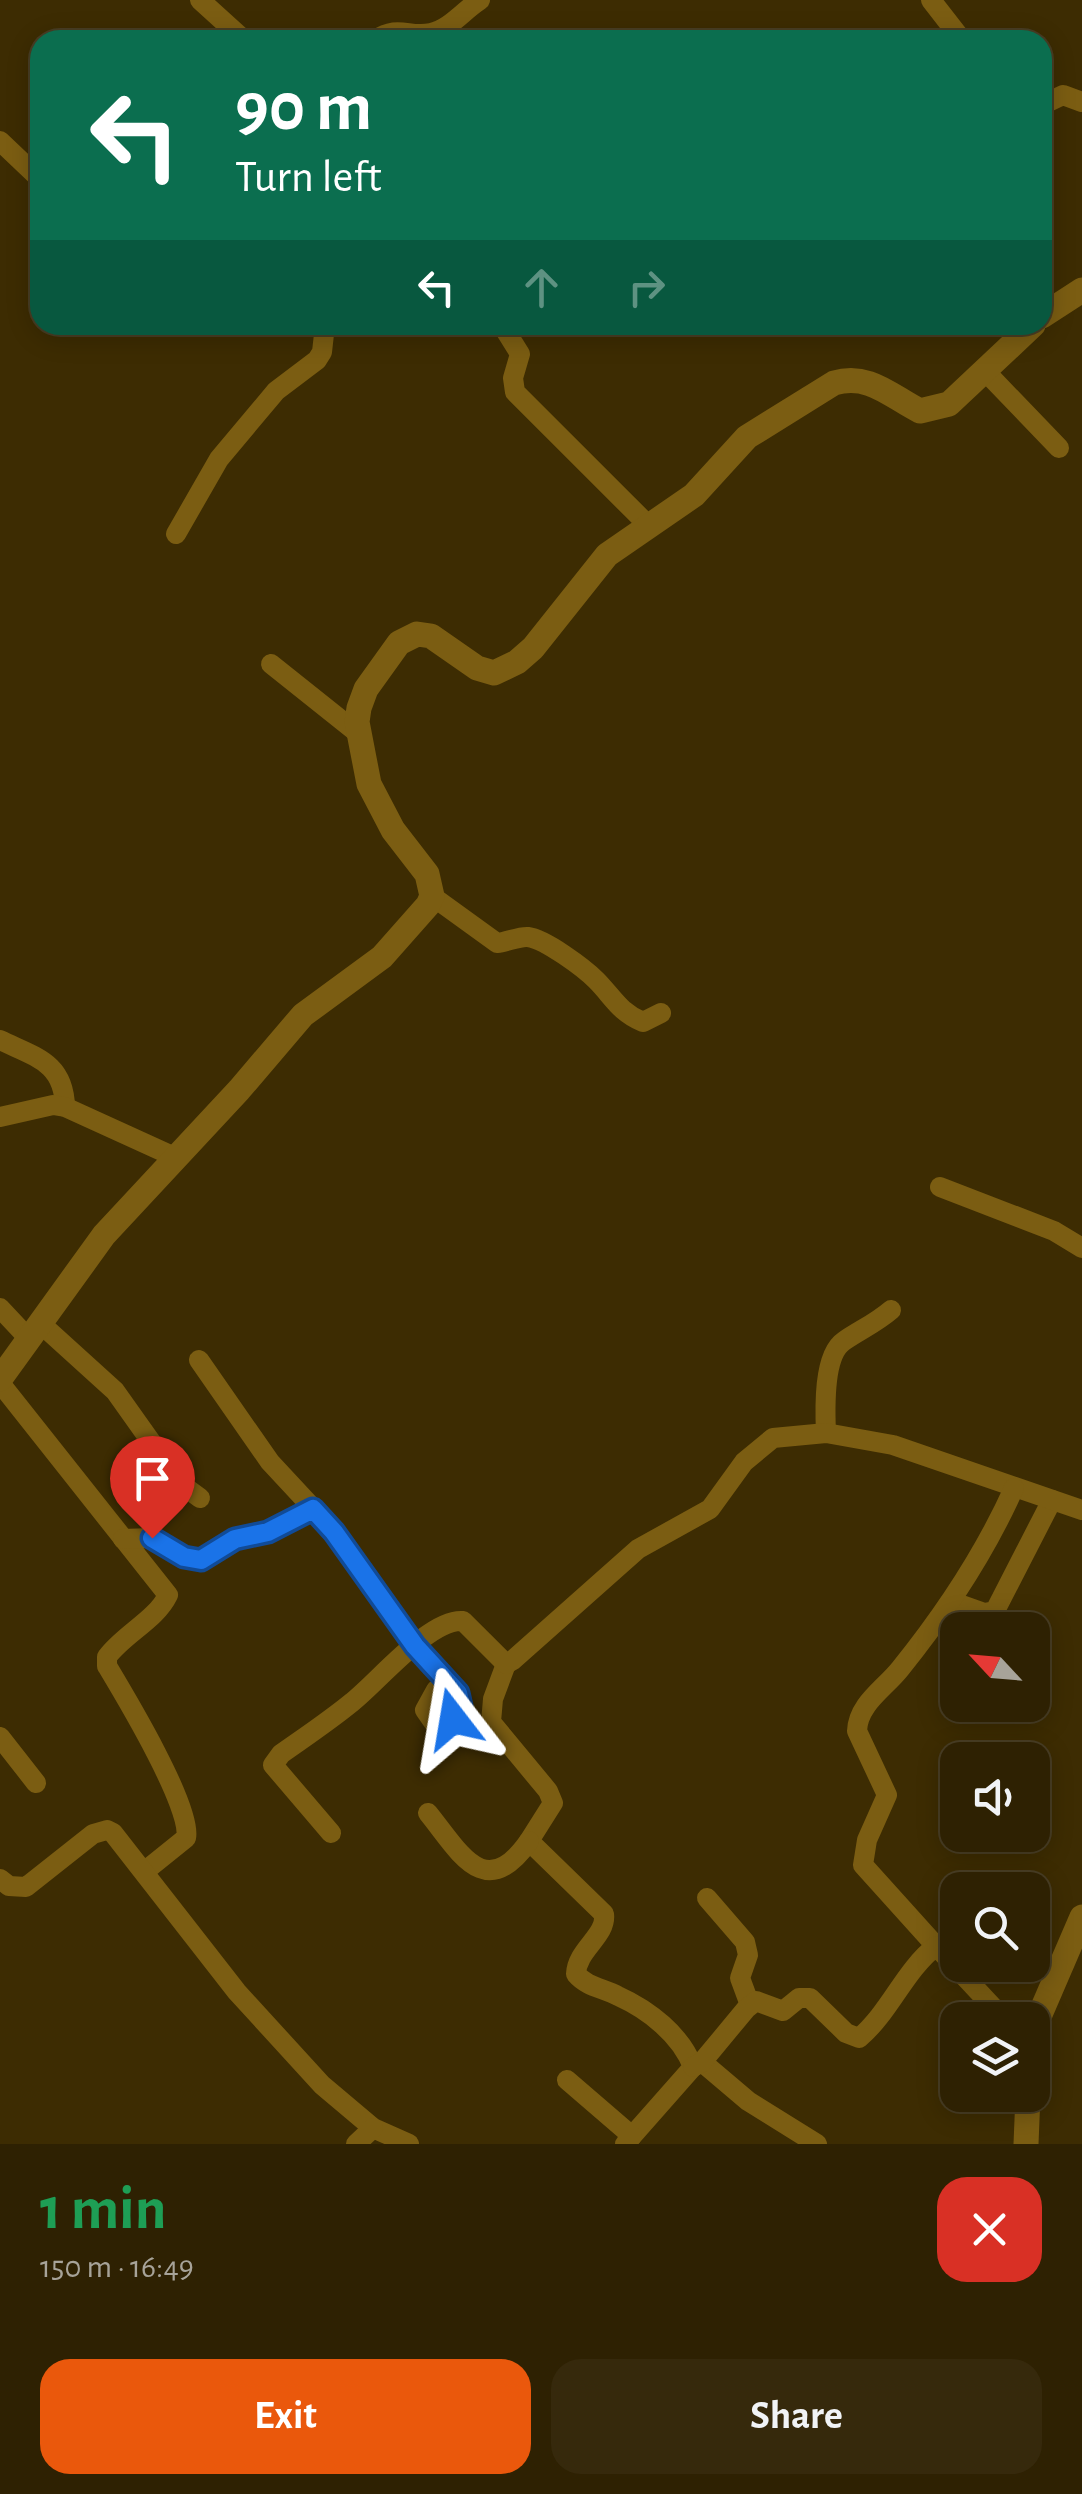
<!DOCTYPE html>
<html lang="en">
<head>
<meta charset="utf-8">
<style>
	:root { --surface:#2e2102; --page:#36290c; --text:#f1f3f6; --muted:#a7a399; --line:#493e24; --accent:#ea580c }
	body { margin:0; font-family:"Alegreya Sans",sans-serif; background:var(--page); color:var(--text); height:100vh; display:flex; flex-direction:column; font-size:38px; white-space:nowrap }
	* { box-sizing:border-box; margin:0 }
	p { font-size:32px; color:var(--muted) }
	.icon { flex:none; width:55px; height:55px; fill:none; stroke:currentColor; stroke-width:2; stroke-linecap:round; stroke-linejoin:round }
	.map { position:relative; height:2144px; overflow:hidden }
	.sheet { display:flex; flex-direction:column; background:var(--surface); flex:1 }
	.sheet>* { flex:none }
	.top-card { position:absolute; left:30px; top:30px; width:1022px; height:305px; border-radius:30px; box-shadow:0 5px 25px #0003,0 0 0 2px var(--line); background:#0b6e4f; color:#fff; overflow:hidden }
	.needle { width:65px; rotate:296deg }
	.fabs { position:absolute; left:940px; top:1612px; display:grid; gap:20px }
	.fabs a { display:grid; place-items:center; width:110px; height:110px; border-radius:20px; background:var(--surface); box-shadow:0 5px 25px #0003,0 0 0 2px var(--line); font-size:50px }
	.pin { position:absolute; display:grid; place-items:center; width:85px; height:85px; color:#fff; margin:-102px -42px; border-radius:50% 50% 50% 0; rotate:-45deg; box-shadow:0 0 10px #0007 }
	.pin .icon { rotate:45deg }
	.me { position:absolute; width:110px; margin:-55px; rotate:346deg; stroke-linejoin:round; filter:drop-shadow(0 0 8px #0008) }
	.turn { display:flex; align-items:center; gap:35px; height:210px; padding:0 40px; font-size:45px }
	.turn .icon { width:130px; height:130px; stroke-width:2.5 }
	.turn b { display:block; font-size:70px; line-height:85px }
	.lanes { display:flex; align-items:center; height:95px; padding:0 40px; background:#0003; justify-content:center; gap:50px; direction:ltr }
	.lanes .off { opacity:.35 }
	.round { display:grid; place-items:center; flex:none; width:105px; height:105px; border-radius:30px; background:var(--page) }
	.head { display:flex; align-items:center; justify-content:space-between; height:170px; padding:0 40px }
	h1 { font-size:60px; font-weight:600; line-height:75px; color:#1e9e55 }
	.action { display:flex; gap:20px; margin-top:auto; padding:20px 40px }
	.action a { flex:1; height:115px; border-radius:30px; background:var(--accent); color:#fff; font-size:40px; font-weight:600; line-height:115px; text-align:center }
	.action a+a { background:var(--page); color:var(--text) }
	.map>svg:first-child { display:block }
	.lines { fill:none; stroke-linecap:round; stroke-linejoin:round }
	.minor { stroke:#7b5d12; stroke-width:20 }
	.tertiary { stroke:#7b5d12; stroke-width:25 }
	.route-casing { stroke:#114b97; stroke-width:25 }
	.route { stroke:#1a73e8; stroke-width:18 }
</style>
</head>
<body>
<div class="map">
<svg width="1082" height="2144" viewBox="0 0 1082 2144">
	<rect width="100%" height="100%" fill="#3d2c02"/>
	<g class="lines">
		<g class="minor">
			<path d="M 200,0 L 244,40"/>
			<path d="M 931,0 L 962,40"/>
			<path d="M 375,40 C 399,24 408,38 431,33 C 450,29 464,10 480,0"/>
			<path d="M 1042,105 L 1063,95 L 1082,102"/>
			<path d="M 0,141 L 40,179"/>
			<path d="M 502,325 L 520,354 L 513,378 L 515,392 L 649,526"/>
			<path d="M 985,371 L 1059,448"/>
			<path d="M 176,534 L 219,459 L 276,391 L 317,360 L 322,352 L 325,325"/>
			<path d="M 271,664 L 360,735"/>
			<path d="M 432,896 L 497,943 C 507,942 520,936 528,937 C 545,939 584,968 596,980 C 613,997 619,1012 643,1022 L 661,1013"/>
			<path d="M 0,1040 C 35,1057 64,1062 65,1107"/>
			<path d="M 0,1117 L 53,1105 L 65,1107 L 177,1158"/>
			<path d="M 940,1187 L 1054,1231 L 1082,1248"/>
			<path d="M 0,1308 L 30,1340"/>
			<path d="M 40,1323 L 115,1391 L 181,1484 L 200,1498"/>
			<path d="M 199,1360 L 270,1462 L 323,1519 L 415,1646 L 458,1693 L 461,1707 L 444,1726 L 434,1723 L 425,1710 L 436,1690 L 448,1684"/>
			<path d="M 0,1383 L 168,1595 C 156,1620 124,1634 107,1657 L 107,1666 C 125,1696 193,1809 186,1838 L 145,1871"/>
			<path d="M 826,1433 C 825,1410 823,1355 844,1341 C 860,1330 876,1323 891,1310"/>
			<path d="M 123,1539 L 152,1538 L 184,1557 L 201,1560 L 235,1539 L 268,1532 L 313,1509"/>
			<path d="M 953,1602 L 984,1613 L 995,1611 L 1052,1500"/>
			<path d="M 506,1664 L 493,1699 L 491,1722 L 548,1791 L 553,1803 L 529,1841 L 604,1914 C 607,1936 577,1949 576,1974 C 587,1987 603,1988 618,1996 C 649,2010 681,2035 693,2067 L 625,2144"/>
			<path d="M 0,1737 L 36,1783"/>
			<path d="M 428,1813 C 459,1851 485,1904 529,1841"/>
			<path d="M 331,1833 L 273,1765 L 281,1754 C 305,1737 329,1721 351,1703 C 378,1682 430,1618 463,1621 L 506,1664 L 513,1660 L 638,1549 L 710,1509 L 744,1462 L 773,1438 L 826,1433 L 893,1445 L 1082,1510"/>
			<path d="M 0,1879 L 9,1886 L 26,1887 L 93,1834 L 107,1830 L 113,1833 L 237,1992 L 322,2085 L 373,2128 L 409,2144"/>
			<path d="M 707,1898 L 745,1942 L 748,1955 L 740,1978 L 750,2005"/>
			<path d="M 936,1946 L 863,1865 L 867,1840 L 887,1795 L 857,1731 C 858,1704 884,1689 900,1669 C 946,1612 984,1555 1014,1488"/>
			<path d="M 702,2062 L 748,2101 L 817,2144"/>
			<path d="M 693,2067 L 702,2062 L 746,2009 L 756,2001 L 783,2011 L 799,1998 L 810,1998 L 846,2033 L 859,2038 C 890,2012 904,1971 936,1946 L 1005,2020"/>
			<path d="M 567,2080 L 632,2136"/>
			<path d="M 356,2144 L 373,2128"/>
		</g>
		<g class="tertiary">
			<path d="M 1042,316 L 1082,290"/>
			<path d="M 0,1379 L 104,1235 L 239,1090 L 303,1015 L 382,957 L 428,905 L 432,896 L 427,874 L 393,830 L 369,784 L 357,722 L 359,708 L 366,689 L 399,643 L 417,634 L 431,636 L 477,668 L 494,673 L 517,662 L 533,648 L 607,555 L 694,495 L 747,437 L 834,383 C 870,373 890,396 920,411 L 949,404 L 1033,325"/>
			<path d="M 1032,2033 L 1082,1917"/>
			<path d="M 1026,2144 L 1028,2095"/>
		</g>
	</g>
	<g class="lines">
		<g class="route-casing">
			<path id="route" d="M 152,1538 L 184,1557 L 201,1560 L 235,1539 L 268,1532 L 313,1509 L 334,1532 L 415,1646 L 458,1693 L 461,1706 L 453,1719"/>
		</g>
		<use href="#route" class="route"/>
	</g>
</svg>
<div class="fabs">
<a><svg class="needle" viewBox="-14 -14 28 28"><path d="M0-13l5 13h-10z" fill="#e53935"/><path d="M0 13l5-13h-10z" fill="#a7a399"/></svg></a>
<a><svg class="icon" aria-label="sound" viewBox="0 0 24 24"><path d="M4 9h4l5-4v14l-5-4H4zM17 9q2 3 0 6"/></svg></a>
<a><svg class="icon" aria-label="search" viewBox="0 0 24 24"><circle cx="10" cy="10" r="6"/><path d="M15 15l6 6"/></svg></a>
<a><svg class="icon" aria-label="layers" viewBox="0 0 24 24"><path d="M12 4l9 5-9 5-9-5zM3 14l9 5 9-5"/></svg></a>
</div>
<div class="pin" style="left:152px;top:1538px;background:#d93025"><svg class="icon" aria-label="arrive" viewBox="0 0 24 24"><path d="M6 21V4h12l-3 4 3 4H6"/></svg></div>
<svg class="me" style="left:453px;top:1719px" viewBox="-20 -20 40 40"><path d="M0-17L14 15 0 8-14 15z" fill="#1a73e8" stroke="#fff" stroke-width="4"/></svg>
<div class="top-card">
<div class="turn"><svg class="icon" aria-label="left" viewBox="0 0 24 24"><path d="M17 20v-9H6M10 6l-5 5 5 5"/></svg><div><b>90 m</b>Turn left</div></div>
<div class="lanes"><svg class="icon" aria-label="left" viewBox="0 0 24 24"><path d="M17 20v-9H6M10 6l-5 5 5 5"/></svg><svg class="icon off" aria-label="ahead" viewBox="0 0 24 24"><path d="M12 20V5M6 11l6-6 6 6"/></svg><svg class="icon off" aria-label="right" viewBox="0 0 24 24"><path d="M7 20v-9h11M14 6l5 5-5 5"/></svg></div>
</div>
</div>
<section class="sheet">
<div class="head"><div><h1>1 min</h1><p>150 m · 16:49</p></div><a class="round" style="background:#d93025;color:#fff"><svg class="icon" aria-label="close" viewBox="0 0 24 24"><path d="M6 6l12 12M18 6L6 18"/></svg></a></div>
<div class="action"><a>Exit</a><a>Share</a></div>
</section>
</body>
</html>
